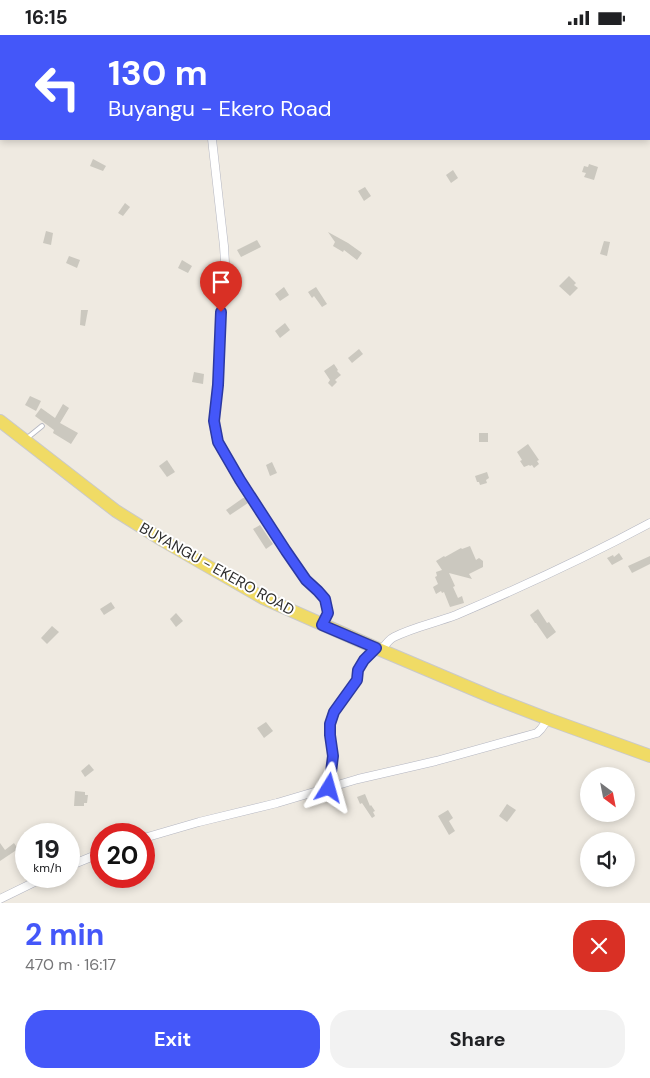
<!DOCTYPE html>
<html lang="en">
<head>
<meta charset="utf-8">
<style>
	:root { --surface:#fff; --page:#f2f2f2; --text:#202124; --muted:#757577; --accent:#4457f9 }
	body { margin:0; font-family:"DM Sans",sans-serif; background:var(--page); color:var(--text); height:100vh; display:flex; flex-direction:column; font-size:19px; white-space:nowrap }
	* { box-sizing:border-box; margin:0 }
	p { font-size:16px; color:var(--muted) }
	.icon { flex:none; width:28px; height:28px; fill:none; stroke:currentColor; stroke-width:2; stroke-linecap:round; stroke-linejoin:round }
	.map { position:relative; height:868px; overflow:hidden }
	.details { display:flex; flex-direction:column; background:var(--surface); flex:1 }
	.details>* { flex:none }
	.banner { position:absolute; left:0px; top:0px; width:650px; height:105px; box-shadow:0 2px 8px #0003; background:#4457f9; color:#fff; overflow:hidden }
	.needle { width:32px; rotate:148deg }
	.fabs { position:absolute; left:580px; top:732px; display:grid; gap:10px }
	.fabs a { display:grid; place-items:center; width:55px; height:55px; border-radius:50%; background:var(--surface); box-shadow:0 2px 8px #0003; font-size:25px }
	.speed { position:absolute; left:15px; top:788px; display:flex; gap:10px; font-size:25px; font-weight:700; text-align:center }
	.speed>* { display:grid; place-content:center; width:65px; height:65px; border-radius:50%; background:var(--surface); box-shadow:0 2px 8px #0003; line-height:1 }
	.speed small { font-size:12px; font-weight:400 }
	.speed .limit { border:8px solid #d22; background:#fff; color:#111 }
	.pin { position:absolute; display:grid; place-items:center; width:42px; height:42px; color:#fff; margin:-51px -21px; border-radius:50% 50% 50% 0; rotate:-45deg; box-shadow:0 0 5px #0007 }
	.pin .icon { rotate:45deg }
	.me { position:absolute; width:55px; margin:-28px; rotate:8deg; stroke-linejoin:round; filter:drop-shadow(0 0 4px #0008) }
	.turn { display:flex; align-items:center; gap:18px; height:105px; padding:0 25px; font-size:22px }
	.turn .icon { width:65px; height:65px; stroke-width:2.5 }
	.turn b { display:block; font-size:35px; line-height:42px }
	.round { display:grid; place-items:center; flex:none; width:52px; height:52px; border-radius:20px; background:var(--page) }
	.summary { display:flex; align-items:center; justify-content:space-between; height:85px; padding:0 25px }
	h1 { font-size:30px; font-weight:700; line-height:38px; color:var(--accent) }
	.primary-button { display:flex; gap:10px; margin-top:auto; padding:10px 25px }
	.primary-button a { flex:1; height:58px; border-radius:20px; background:var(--accent); color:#fff; font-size:20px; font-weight:700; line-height:58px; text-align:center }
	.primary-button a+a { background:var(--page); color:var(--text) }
	.status { display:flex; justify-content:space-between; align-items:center; height:35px; padding:0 25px; background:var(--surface); direction:ltr }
	.status svg { height:14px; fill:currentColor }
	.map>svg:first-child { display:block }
	.building { fill:#cbc8bf }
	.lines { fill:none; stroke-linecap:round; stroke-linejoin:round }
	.service-casing { stroke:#b4b6c1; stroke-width:5.5 }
	.minor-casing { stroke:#b4b6c1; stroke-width:9 }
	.primary-casing { stroke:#c9c9c9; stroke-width:14 }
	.service { stroke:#fff; stroke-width:4 }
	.minor { stroke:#fff; stroke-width:8 }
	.primary { stroke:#f0db65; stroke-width:12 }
	.route-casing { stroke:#2c39a2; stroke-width:12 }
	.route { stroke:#4457f9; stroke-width:9 }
	.labels { text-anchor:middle; stroke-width:4; stroke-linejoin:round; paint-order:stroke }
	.street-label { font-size:15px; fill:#2e2e2e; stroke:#fff }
</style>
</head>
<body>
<div class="status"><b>16:15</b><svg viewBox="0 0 49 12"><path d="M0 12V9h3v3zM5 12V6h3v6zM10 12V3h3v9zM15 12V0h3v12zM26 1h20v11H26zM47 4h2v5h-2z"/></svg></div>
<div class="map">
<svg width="650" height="868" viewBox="0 0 650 868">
	<rect width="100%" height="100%" fill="#efeae1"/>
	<g class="building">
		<path d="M 93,124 L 106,131 L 103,136 L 90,131 Z"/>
		<path d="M 589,129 L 598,132 L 594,145 L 584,142 L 586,138 L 582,137 L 584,131 L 588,132 Z"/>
		<path d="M 453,135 L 458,143 L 451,148 L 446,140 Z"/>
		<path d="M 365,152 L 371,161 L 364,166 L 358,156 Z"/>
		<path d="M 125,168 L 130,172 L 123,181 L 118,178 Z"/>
		<path d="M 46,196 L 53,198 L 51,210 L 43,208 Z"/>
		<path d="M 328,197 L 348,208 L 362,218 L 357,225 L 344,215 L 343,217 L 333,211 L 335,207 Z"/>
		<path d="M 257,205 L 261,212 L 241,222 L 237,215 Z"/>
		<path d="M 604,206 L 610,207 L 607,221 L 600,219 Z"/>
		<path d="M 69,221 L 80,225 L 77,233 L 66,228 Z"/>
		<path d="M 182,225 L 192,231 L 188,238 L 178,233 Z"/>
		<path d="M 569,241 L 576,248 L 574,250 L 578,253 L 570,261 L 559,251 Z"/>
		<path d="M 284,252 L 289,260 L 280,266 L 275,259 Z"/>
		<path d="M 316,252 L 327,269 L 322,272 L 314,261 L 312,263 L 308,257 Z"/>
		<path d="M 81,275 L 88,275 L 85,291 L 80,290 Z"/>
		<path d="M 285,288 L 290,295 L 280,303 L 275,296 Z"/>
		<path d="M 359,314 L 363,319 L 352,328 L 348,323 Z"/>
		<path d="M 334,329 L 338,335 L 337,336 L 341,340 L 335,345 L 337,347 L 332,352 L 328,348 L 330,345 L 324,336 Z"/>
		<path d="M 194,337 L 204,339 L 203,349 L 192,347 Z"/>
		<path d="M 30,361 L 41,366 L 36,376 L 25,370 Z"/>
		<path d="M 63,369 L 69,373 L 60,388 L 78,398 L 71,409 L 53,398 L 54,395 L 35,381 L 41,373 L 55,383 Z"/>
		<rect x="479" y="398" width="9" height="9"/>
		<path d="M 528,409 L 539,425 L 537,426 L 539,429 L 534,433 L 532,430 L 530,431 L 529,430 L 524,432 L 520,426 L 522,425 L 517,417 Z"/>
		<path d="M 167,425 L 175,437 L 167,442 L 159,431 Z"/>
		<path d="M 272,427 L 277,438 L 270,441 L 266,430 Z"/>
		<path d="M 487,437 L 489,443 L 486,445 L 487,448 L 480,450 L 479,447 L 477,447 L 475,441 Z"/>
		<path d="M 243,463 L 245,463 L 248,468 L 230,480 L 226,475 Z"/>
		<path d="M 260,490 L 273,509 L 266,514 L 253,494 Z"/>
		<path d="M 470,511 L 476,525 L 479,523 L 483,526 L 483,532 L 469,539 L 472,544 L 449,538 L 455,551 L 453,552 L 458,563 L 462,561 L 464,568 L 450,572 L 444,557 L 442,558 L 441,556 L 436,559 L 433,552 L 438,549 L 435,542 L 437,541 L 436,537 L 442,535 L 436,526 L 444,521 L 445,522 L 461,513 L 462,514 Z"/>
		<path d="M 619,518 L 623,524 L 612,530 L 607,523 L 613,520 L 614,522 Z"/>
		<path d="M 650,521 L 650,529 L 632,538 L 628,531 Z"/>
		<path d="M 111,567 L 115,573 L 104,580 L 100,574 Z"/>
		<path d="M 538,574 L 547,588 L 549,587 L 556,597 L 547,604 L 536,588 L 535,588 L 530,580 Z"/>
		<path d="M 176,578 L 183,586 L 176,592 L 170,584 Z"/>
		<path d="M 52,591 L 59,597 L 47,609 L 41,603 Z"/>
		<path d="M 266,687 L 273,696 L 264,703 L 257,693 Z"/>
		<path d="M 89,729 L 94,735 L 85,742 L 81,736 Z"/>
		<path d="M 75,756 L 85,757 L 85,760 L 88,760 L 87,768 L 84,768 L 84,771 L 74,771 Z"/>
		<path d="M 365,759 L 370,771 L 371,770 L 375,776 L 373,777 L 375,781 L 372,783 L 362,768 L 360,769 L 357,762 Z"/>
		<path d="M 507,769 L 516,775 L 507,787 L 499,781 Z"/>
		<path d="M 448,775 L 453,783 L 449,786 L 455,796 L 449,800 L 438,781 Z"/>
		<path d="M 0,808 L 5,815 L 14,808 L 18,814 L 0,826 Z"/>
	</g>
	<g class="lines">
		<g class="service-casing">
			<g id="service">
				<path d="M 0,21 L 1,21"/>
				<path d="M 26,404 L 42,391"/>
				<path d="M 329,753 L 333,721 L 330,699 L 330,689 L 334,677 L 357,645 L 358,635 L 363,625 L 375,615"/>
			</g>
		</g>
		<g class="minor-casing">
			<g id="minor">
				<path d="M 227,1 L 230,0"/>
				<path d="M 212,104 L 224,211 L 225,228 L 221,262 L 218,350 L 214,386 L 217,407 L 240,445 L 279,507 L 306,545 L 318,556 L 325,564 L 328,578 L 322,590"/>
				<path d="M 381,616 C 385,610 388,605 394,602 C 414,592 435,588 456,580 C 522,552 587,522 650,488"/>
				<path d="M 144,803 L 199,787 L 277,768 L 358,744 L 436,726 L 537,698 L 541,694 L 548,684"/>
				<path d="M 69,831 L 101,818"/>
				<path d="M 0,864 L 47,841"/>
			</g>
		</g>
		<g class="primary-casing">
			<path id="primary" d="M 0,386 L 116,476 L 164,506 L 263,563 L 376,613 L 494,663 L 548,684 L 650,721"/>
		</g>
		<use href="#service" class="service"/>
		<use href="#minor" class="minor"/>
		<use href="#primary" class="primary"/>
	</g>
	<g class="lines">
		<g class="route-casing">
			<path id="route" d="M 221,277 L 218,350 L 214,386 L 218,407 L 240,445 L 286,516 L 306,545 L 318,556 L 325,564 L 328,578 L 322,590 L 376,613 L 364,625 L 358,635 L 357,645 L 334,677 L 330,689 L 330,700 L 333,721 L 329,753"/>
		</g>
		<use href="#route" class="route"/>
	</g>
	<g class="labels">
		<g class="street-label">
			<text transform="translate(217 534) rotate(29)" y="5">BUYANGU - EKERO ROAD</text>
		</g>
	</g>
</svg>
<div class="fabs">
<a><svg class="needle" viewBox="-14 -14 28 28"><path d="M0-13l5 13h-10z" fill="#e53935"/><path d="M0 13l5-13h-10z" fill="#757577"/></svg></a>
<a><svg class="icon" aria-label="sound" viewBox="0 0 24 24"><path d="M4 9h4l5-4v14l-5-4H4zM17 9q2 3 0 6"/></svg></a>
</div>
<div class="speed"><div>19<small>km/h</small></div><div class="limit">20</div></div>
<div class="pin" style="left:221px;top:277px;background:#d93025"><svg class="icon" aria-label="arrive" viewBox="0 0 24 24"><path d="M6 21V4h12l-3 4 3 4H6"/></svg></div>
<svg class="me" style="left:329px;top:753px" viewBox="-20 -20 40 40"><path d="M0-17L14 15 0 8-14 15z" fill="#4457f9" stroke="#fff" stroke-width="4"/></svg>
<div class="banner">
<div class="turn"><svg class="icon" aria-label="left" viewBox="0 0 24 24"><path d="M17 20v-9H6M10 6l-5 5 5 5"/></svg><div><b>130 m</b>Buyangu - Ekero Road</div></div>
</div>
</div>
<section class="details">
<div class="summary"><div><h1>2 min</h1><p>470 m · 16:17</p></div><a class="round" style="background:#d93025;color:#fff"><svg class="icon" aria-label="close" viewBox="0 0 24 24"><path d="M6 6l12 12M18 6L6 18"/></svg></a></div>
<div class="primary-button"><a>Exit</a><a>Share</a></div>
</section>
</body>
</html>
